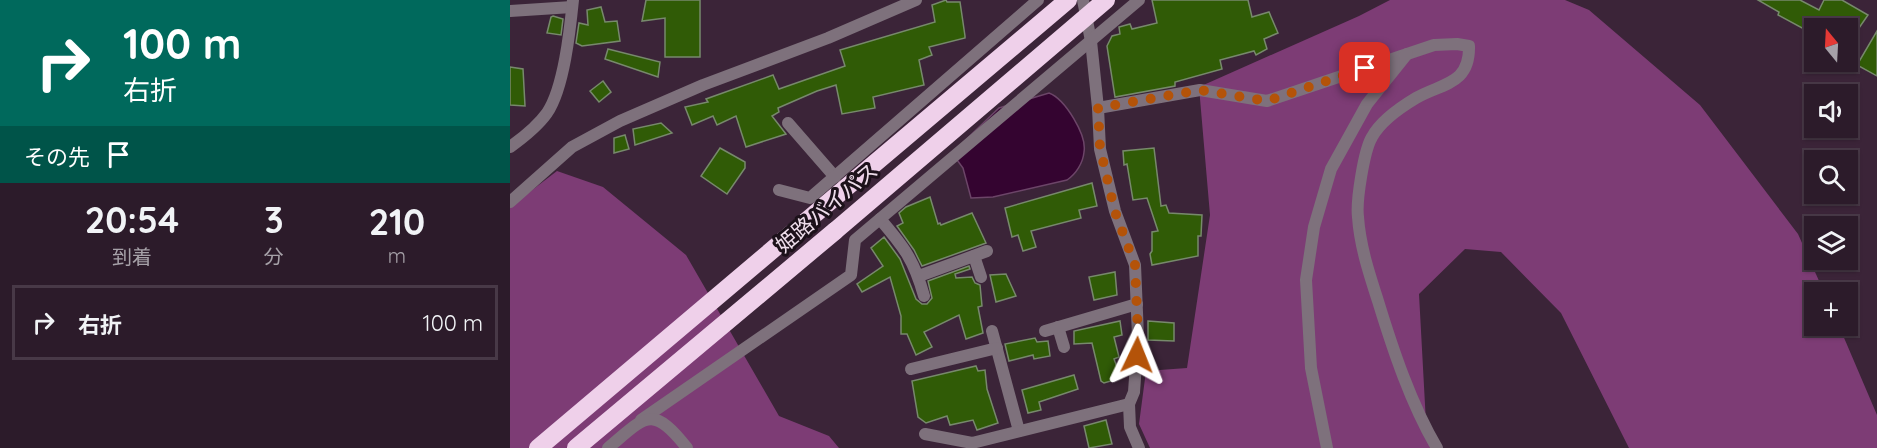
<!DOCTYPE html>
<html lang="ja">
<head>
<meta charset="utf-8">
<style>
	:root { --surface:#2c1b2a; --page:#382836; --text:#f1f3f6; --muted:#a6a1a8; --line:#483947 }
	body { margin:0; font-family:Quicksand,"Noto Sans JP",sans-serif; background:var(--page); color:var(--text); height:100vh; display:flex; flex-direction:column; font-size:22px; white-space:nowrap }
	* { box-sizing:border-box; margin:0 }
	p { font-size:20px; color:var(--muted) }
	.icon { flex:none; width:33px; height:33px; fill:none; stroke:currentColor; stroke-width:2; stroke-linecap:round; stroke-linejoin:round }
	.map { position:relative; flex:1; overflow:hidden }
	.side { display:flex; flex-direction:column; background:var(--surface); width:510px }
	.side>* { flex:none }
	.banner { background:#00695c; color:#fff; overflow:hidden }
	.needle { width:39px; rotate:342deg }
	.buttons { position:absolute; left:1294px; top:18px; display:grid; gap:12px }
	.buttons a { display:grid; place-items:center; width:54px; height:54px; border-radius:0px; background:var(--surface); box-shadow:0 2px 4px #0004,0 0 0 2px var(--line); font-size:30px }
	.pin { position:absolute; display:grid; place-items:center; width:51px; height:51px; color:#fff; margin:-26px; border-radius:12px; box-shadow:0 3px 9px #0006 }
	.me { position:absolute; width:66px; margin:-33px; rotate:2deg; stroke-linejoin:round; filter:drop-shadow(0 0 4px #0008) }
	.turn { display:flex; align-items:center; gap:21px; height:126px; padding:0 24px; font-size:27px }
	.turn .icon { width:78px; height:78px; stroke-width:2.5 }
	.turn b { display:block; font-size:42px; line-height:51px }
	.then { display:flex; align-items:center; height:57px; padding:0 24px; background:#0003; gap:12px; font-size:22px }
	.eta { display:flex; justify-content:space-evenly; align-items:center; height:102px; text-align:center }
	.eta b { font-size:36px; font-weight:700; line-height:42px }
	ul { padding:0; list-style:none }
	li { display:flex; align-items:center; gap:18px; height:75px; margin:0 12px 9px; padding:0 12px; border:3px solid var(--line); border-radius:0px }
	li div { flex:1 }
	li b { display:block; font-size:22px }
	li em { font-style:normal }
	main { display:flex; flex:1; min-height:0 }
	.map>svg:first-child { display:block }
	.forest { fill:#7d3c75 }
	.water { fill:#340430; stroke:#6c4568; stroke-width:1.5 }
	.building { fill:#305b06; stroke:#77896c; stroke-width:1.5 }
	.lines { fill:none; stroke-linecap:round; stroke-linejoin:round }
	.minor { stroke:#7e717c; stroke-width:12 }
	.tertiary { stroke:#7e717c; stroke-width:12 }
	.motorway { stroke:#efd0ea; stroke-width:18 }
	.motorway-bridge { stroke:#efd0ea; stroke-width:18 }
	.route { stroke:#b45309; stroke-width:10; stroke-dasharray:0 18 }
	.labels { text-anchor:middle; stroke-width:6; stroke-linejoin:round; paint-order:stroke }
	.street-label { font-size:21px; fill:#edddea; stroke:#1c111a }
</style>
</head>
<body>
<main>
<section class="side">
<div class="banner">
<div class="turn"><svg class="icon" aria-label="right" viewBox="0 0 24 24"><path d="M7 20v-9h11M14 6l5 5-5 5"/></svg><div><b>100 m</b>右折</div></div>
<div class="then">その先<svg class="icon" aria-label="arrive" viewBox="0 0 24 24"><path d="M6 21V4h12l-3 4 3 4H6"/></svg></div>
</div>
<div class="eta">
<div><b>20:54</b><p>到着</p></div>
<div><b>3</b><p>分</p></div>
<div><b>210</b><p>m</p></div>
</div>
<ul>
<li><svg class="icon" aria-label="right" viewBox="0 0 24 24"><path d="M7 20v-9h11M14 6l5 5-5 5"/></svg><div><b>右折</b></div><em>100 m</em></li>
</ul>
</section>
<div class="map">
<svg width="1367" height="448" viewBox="0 0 1367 448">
	<rect width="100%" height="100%" fill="#3b2438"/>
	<g class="forest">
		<path d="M 880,0 L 1055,0 L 1079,10 L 1190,105 L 1288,234 L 1314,292 L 1305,292 L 1305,326 L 1329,326 L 1367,415 L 1367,448 L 1119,448 L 1051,313 L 991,252 L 955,249 L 909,294 L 916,423 L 920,448 L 640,448 L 629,424 L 636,371 L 677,368 L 700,215 L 689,87 L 849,16 Z"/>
		<path d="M 47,171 L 93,187 L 176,255 L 269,416 L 319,436 L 329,448 L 0,448 L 0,207 Z"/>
	</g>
	<path class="water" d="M 539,93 C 555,99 577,135 574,152 C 573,163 566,174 557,180 L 483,197 L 461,198 L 453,168 L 442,153 L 489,108 Z"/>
	<g class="building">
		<path d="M 136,0 L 190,0 L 190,57 L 155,57 L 155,18 L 132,21 Z"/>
		<path d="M 436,0 L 437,2 L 450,2 L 455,36 L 455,38 L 419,47 L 422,55 L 409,60 L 414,85 L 363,97 L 365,108 L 332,114 L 326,85 L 307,91 L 268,108 L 269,112 L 262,116 L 276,134 L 236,147 L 226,116 L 207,125 L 203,116 L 182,125 L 175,107 L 198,102 L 196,99 L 263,75 L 269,89 L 335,66 L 330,50 L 425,22 L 422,5 Z"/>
		<path d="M 642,0 L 738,0 L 742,17 L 759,12 L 768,33 L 754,39 L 757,49 L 746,55 L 744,51 L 710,60 L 712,69 L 665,82 L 665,86 L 605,97 L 597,46 L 602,36 L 610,34 L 609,27 L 620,24 L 622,29 L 647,23 Z"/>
		<path d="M 1248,0 L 1290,0 L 1309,10 L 1314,0 L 1332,0 L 1358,15 L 1349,28 L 1305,28 L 1305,35 L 1268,15 L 1269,12 Z"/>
		<path d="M 91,7 L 95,22 L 107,21 L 110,41 L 72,46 L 66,43 L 69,23 L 78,25 L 77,10 Z"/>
		<path d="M 43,16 L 53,19 L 51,35 L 37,33 L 41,17 Z"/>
		<path d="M 1367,31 L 1367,76 L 1347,65 Z"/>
		<path d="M 98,49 L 150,62 L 148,77 L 95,59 Z"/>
		<path d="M 0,67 L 13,69 L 15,106 L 0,105 Z"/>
		<path d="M 93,81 L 101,92 L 89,102 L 80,91 Z"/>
		<path d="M 151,123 L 162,133 L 125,145 L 123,129 Z"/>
		<path d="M 115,135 L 119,149 L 104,153 L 104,138 Z"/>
		<path d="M 210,148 L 235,162 L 235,168 L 217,194 L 191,176 Z"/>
		<path d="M 644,148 L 651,206 L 656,205 L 659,213 L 692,215 L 691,236 L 688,236 L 688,256 L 642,265 L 640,254 L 642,251 L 642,232 L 648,231 L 637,198 L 623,200 L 617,164 L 614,165 L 613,151 Z"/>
		<path d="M 582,183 L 587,206 L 569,210 L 571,218 L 521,231 L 526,247 L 513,251 L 508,235 L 502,237 L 495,208 Z"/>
		<path d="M 420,197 L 428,224 L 430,223 L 431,225 L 462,213 L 476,243 L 412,266 L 404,250 L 387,226 L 393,223 L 389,213 L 396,207 Z"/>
		<path d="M 374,237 L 390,259 L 406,299 L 412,304 L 417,304 L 422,298 L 418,281 L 459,266 L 460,269 L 445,274 L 446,278 L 462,277 L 465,283 L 470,285 L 472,306 L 468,307 L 473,333 L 456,339 L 449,315 L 414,332 L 422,347 L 406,355 L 397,334 L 391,334 L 391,316 L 380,277 L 352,292 L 347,284 L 373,266 L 361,248 Z"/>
		<path d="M 605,272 L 607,295 L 584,300 L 579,277 Z"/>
		<path d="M 496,274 L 506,296 L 486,302 L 480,275 Z"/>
		<path d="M 610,321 L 612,335 L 604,337 L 609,357 L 604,359 L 611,378 L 594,383 L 591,381 L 582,343 L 564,344 L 564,331 Z"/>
		<path d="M 638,321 L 664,323 L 664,341 L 638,340 Z"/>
		<path d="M 525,338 L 527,342 L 538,341 L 540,356 L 524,359 L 523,355 L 499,361 L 495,344 Z"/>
		<path d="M 466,366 L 468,371 L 475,370 L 477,389 L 488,423 L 467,430 L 463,420 L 440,425 L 437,416 L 416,423 L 408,417 L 402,381 Z"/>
		<path d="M 564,375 L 568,389 L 529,402 L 531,410 L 518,413 L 512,390 Z"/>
		<path d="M 596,420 L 602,444 L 579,448 L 574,426 Z"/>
	</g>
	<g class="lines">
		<g class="minor">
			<path d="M 573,0 L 581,41 L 588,108 L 590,149 L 605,211 L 625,265 L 628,336 L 624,392 L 619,404 L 620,427 L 629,448"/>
			<path d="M 0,11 L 62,7"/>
			<path d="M 588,108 L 690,90 L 757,101 L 924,45 L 947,44 L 959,46 C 960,85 932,83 906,98 C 891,107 870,122 862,137 C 854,150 846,201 848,217 C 850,246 859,273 868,301 C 883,350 901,404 927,448"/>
			<path d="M 278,123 L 325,177"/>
			<path d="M 0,147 C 14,137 27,127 37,113 C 54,88 60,30 63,0"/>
			<path d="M 269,190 L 300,198 L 528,0"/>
			<path d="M 370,219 C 394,247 404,260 414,296"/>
			<path d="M 464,256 L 471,277"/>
			<path d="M 409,276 L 477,251"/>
			<path d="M 548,327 L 554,347"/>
			<path d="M 482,331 L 509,431"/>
			<path d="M 535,331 L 627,304"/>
			<path d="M 401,369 L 487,348"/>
			<path d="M 131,420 L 341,275 L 345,240 L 629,0"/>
			<path d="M 415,434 L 462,443 L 619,404"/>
			<path d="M 98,448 C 135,417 142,403 177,448"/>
			<path d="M 817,448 L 801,368 L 796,280 L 804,227 L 821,169 L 857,104 L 897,54"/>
		</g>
		<path class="tertiary" d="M 0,202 L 62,147 L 110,121 L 193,85 L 318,38 L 406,0"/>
		<g class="motorway">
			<path d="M 28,448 L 558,0"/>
			<path d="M 66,448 L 325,231"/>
		</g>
		<path class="motorway-bridge" d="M 325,231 L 596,0"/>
	</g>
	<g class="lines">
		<path class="route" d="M 627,355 L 628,336 L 625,265 L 605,212 L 590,148 L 588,108 L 690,90 L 757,101 L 855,68"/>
	</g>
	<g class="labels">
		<g class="street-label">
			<text transform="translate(317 208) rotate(-40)" y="7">姫路バイパス</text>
		</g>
	</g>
</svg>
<div class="buttons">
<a><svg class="needle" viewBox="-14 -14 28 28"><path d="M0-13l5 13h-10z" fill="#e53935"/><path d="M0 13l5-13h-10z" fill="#a6a1a8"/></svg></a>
<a><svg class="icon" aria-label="sound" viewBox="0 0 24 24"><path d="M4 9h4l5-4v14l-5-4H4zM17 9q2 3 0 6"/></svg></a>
<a><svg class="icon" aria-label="search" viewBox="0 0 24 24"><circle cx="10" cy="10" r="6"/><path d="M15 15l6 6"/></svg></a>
<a><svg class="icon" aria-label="layers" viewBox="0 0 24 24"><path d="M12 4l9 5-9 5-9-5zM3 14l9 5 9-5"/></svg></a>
<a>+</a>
</div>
<div class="pin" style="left:855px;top:68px;background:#d93025"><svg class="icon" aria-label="arrive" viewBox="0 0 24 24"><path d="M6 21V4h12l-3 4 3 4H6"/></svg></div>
<svg class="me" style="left:627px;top:355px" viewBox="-20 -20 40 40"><path d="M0-17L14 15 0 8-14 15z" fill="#b45309" stroke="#fff" stroke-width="4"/></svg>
</div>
</main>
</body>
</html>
